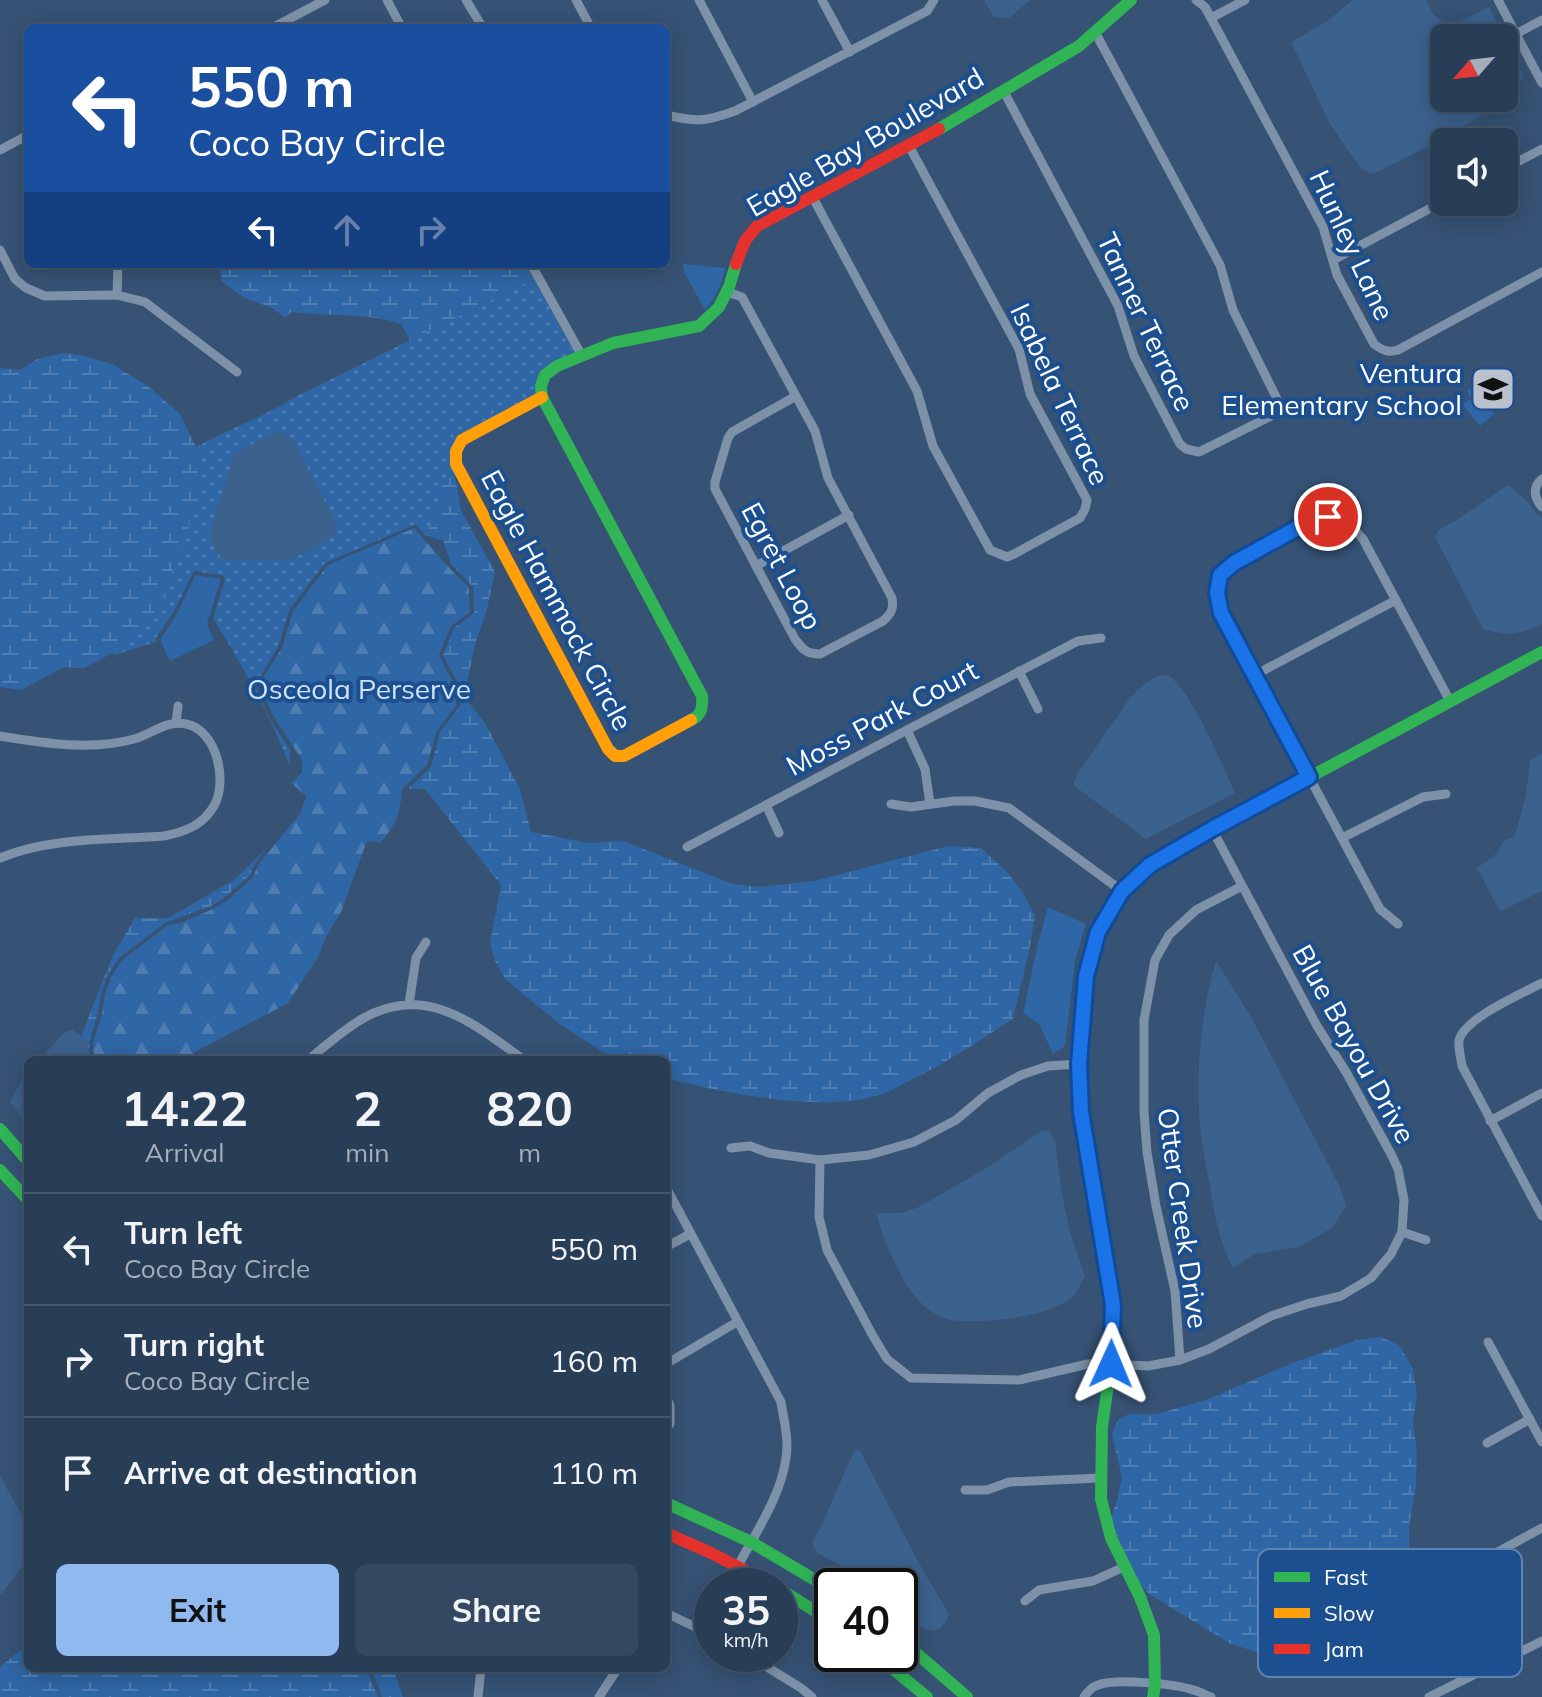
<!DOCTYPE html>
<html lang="en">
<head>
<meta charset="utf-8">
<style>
	:root { --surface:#283e57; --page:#344961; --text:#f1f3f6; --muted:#a5aeba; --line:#44576d; --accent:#90b9f0 }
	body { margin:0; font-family:Mulish,sans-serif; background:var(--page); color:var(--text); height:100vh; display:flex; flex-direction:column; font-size:30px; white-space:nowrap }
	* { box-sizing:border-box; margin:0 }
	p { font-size:26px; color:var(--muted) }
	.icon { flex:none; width:44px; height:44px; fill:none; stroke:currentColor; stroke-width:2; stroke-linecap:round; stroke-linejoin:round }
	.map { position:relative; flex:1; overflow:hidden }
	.side { position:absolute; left:24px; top:1056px; width:646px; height:616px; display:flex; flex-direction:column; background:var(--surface); border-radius:12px; box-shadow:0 4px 20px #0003,0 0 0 2px var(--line) }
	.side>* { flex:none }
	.guide { position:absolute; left:24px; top:24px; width:646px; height:244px; border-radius:12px; box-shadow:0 4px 20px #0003,0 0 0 2px var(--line); background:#1a4fa0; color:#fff; overflow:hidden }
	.needle { width:52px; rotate:242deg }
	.controls { position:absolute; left:1430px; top:24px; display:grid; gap:16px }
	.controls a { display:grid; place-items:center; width:88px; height:88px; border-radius:12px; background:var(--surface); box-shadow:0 4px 20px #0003,0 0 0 2px var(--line); font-size:40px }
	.speed { position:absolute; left:694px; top:1568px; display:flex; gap:16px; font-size:40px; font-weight:700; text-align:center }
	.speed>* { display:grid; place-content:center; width:104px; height:104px; border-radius:50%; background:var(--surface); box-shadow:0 4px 20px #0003,0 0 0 2px var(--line); line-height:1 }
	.speed small { font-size:20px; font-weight:400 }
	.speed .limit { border:4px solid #111; border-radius:12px; background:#fff; color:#111 }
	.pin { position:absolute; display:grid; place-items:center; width:68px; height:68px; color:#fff; margin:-34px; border:4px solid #fff; border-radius:50%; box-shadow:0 2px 8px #0007 }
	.me { position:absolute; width:88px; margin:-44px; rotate:1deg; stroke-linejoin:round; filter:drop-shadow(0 0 6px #0008) }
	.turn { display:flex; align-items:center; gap:28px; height:168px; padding:0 32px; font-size:36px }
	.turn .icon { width:104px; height:104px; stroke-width:2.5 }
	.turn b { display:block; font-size:56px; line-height:68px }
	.lanes { display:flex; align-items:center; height:76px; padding:0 32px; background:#0003; justify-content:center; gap:40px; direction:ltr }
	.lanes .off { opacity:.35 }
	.eta { display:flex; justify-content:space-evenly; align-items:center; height:136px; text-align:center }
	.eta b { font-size:48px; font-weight:700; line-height:56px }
	.primary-button { display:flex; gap:16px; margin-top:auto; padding:16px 32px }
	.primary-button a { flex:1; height:92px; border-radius:12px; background:var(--accent); color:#111; font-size:32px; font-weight:700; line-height:92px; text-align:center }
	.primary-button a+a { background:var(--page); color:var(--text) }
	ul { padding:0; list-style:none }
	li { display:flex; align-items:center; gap:24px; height:112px; padding:0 32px; border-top:2px solid var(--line) }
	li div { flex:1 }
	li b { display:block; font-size:30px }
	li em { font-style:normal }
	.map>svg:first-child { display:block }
	.grass { fill:url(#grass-dots) }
	.forest { fill:url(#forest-firs) }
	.wetland { fill:url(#wetland-marsh) }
	.park { fill:#2f66a5 }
	.water { fill:#3b618d; fill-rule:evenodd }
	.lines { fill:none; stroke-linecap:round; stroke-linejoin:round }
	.street { stroke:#7d92a8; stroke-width:9 }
	.fast { stroke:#30b455; stroke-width:12 }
	.slow { stroke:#ff9f0a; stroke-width:12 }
	.jam { stroke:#e5322d; stroke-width:12 }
	.route-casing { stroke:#114b97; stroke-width:20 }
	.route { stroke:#1a73e8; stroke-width:14 }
	.labels { text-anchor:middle; stroke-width:8; stroke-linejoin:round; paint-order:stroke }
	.street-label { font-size:28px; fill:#fff; stroke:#1b4f8f }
	.poi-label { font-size:28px; fill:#fff; stroke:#1b4f8f; text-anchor:end }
	.park-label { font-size:28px; fill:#cfe3fa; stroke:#1b4f8f }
	.key { fill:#1b4f8f; stroke:#5f84b1; stroke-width:2 }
	.key-label { font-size:22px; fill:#fff }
</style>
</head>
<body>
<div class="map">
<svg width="1542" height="1697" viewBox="0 0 1542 1697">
	<defs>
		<pattern id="grass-dots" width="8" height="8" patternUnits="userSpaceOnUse" patternTransform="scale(2)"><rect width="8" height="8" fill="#2f66a5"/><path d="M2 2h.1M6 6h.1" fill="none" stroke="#4e7db2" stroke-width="1.8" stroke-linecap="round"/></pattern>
		<pattern id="forest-firs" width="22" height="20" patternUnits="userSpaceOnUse" patternTransform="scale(2)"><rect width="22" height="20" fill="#2f66a5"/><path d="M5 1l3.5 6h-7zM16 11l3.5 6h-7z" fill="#4e7db2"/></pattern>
		<pattern id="wetland-marsh" width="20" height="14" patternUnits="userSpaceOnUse" patternTransform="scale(2)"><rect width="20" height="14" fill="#2f66a5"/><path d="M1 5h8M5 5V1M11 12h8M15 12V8" fill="none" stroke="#4e7db2"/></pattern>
	</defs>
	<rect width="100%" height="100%" fill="#365274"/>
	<path class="grass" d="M 534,279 L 575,354 L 556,361 L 537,395 L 460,437 L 454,470 L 442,486 L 426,536 L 417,526 L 414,525 L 325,563 L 290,609 L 278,647 L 255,685 L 270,719 L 290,750 L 290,766 C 270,714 242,665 213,618 L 225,580 L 224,576 L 194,571 L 174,611 L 156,638 L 156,642 L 114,655 L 112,653 L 158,608 L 179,555 L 201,457 L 196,447 C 229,429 263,417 295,397 Z"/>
	<path class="forest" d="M 414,528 L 451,570 L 469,588 L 470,612 L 451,626 L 439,655 L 455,687 L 456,706 L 437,730 L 427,765 L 402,789 C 400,815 397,823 380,843 L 367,841 L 341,912 L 326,937 L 318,957 L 288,1003 L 195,1052 L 189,1060 L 94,1060 L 93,1043 L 102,1013 L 105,994 L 111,977 L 121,961 L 168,925 L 183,922 L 213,909 L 227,901 L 242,887 L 252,878 L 259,864 L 301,812 L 306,796 L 291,783 L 302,773 L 302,760 L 274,717 L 259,684 L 282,648 L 293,611 L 328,565 Z"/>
	<g class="wetland">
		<path d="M 219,264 L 526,264 L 534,279 L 410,340 L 401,324 C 367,312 327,317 292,312 L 285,317 L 270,307 L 245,298 L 222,282 Z"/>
		<path d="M 63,353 L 82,355 L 114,365 L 148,386 L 180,414 L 201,457 L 200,489 L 179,555 L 158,609 L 116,651 L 84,668 L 64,667 L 21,690 L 0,687 L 0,368 L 20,370 L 37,359 Z"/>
		<path d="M 454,470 L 461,510 L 495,572 L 487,609 L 475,645 L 466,687 L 467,700 L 485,723 L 520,789 L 531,832 L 589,843 L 623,841 L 733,884 L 760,887 L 814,881 L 948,846 L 981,848 L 1005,870 L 1022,891 L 1035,916 L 1029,951 L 1013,1019 C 980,1040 948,1062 913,1079 C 902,1084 891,1092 879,1095 C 822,1113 724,1093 666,1078 L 666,1060 L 615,1060 L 560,1024 L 506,980 L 495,961 L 490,943 L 501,885 L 425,789 L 408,789 L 431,767 L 440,732 L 460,706 L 459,685 L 443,655 L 454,628 L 474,613 L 473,587 L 451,564 L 443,540 L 426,536 L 442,486 Z"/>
		<path d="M 267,848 L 256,862 L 249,876 L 224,898 L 211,906 L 165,923 L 119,958 L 107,976 L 101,994 L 98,1013 L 89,1042 L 90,1060 L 81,1060 L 88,1048 L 87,1042 L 81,1037 L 112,957 L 135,918 L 168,918 L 234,880 Z"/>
		<path d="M 1381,1337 L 1399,1345 L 1413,1369 L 1417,1396 L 1413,1421 L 1417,1453 L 1416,1485 L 1409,1526 L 1409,1552 L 1419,1583 L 1436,1606 L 1428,1636 L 1422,1644 L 1405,1653 L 1365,1662 L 1302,1666 L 1231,1644 L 1149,1594 L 1139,1584 L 1116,1536 L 1111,1517 L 1117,1501 L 1122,1478 L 1112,1434 L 1118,1420 L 1129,1414 L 1156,1414 L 1206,1400 L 1290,1364 L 1357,1340 Z"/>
		<path d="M 28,1640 L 28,1668 L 366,1668 L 378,1697 L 0,1697 L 0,1667 L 22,1649 Z"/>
		<path d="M 371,1668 L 393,1668 L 403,1697 L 382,1697 Z"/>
	</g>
	<g class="park">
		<path d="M 683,264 L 726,268 C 721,284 716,298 705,310 L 684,272 Z"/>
		<path d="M 1495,377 L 1501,388 L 1481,398 L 1494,414 L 1480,426 L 1462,404 L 1471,399 L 1467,390 Z"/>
		<path d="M 195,575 L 221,579 L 207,624 L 214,640 L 170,661 L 160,640 L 178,612 Z"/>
		<path d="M 1048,907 L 1086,924 L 1075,961 L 1065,1046 L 1053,1054 L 1039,1024 L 1023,1013 L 1038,943 Z"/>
	</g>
	<g class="water">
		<path d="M 984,0 L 1030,0 L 1009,18 L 994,17 Z"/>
		<path d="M 1353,0 L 1426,0 L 1433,14 L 1446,25 L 1460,22 L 1489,7 L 1523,75 L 1514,96 L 1431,145 L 1373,174 L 1361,169 L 1330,124 L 1291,42 L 1326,22 ZM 1444,38 L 1504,38 L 1504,98 L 1444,98 Z"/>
		<path d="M 279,430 L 291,437 L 334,518 L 336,534 L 310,550 L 290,560 L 223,560 L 212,545 L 210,533 L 234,454 Z"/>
		<path d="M 1508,485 L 1528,502 L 1538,515 L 1542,517 L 1542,624 C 1520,635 1506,636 1483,629 L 1435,537 L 1438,530 L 1455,521 Z"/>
		<path d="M 1167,675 C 1189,685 1224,768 1235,793 L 1146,839 L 1073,785 L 1077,774 L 1130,698 L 1144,684 L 1158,676 Z"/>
		<path d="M 1542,753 L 1542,891 L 1501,911 L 1498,908 L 1477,868 L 1495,855 L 1505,840 L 1511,838 L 1516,832 L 1526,795 L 1530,760 Z"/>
		<path d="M 1216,961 L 1251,1017 L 1340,1187 L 1346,1206 L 1332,1228 L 1299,1247 L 1255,1254 L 1233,1268 C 1220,1244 1214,1213 1210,1186 C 1205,1160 1199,1133 1199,1107 C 1197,1058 1202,1008 1216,961 Z"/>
		<path d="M 73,1030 L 87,1042 L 88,1048 L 81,1060 L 39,1060 L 65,1032 Z"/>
		<path d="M 28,1074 L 28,1124 L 10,1102 L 20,1083 Z"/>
		<path d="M 1043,1130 L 1049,1132 L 1055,1140 L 1061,1188 L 1070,1232 L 1085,1276 C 1081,1283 1078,1291 1072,1297 C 1050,1317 988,1323 958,1321 C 945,1320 929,1312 920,1302 C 902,1285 882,1237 876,1213 L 901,1213 L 919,1207 L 986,1168 Z"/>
		<path d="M 859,1449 L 920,1565 L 949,1614 C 939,1645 915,1625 900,1611 L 900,1586 L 871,1586 L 840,1565 L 817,1553 L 812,1542 L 821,1527 L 850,1460 L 855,1451 Z"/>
		<path d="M 0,1476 L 28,1526 L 28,1560 L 0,1595 Z"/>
	</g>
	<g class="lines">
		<g class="street">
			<path d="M 387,0 L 402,28"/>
			<path d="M 466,0 L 483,28"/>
			<path d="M 576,0 L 591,28"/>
			<path d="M 699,0 L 753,102"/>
			<path d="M 822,0 L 850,52"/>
			<path d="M 1196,0 L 1205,7 L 1323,227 L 1337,275 L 1374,344 C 1382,350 1388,353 1398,350 L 1542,272"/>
			<path d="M 1498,0 L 1542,83"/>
			<path d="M 1211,18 L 1245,0"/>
			<path d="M 272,28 L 325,0"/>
			<path d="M 1516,34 L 1542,20"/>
			<path d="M 1003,90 L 1118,306 L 1134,356 L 1180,444 L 1186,449 L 1199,452 L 1269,417 L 1274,413 L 1277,399 L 1233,310 L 1220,265 L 1095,32"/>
			<path d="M 666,115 C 697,122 704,122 735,111 L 927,11 L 934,0"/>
			<path d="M 0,150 L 28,135"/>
			<path d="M 1504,169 L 1542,149"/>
			<path d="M 812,196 L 917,391 L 933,446 L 990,550 L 1007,557 L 1014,554 L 1080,518 L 1085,509 L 1087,500 L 1030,394 L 1019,349 L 909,146"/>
			<path d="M 0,250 L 15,279 L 26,288 L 45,296 L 117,295 L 145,302 L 237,372"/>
			<path d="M 1333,260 L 1444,201"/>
			<path d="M 531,264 L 582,356"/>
			<path d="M 727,292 L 742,297 L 815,431 L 828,478 L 892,598 C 894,609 891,614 883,621 L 820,654 C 807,654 803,650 795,639 L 715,489 L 715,482 L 728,438 L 732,432 L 796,396"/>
			<path d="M 117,295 L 118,264"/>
			<path d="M 1542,479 C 1532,487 1534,498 1542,507"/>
			<path d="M 756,566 L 849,515"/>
			<path d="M 1019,671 L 1038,709"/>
			<path d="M 1255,675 L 1396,600"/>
			<path d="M 176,723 L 178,706"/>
			<path d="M 907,730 L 925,769 L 930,804"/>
			<path d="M 0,736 C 43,743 91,751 134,739 C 152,734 166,720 186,724 C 217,730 228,781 214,806 C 203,825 185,832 164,836 C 111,840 49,837 0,858"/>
			<path d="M 891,804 L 911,807 L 954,801 L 975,801 L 1009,808 L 1122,891"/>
			<path d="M 766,805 L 779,833"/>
			<path d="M 1342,838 L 1423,797 L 1446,794"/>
			<path d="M 687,847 L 907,730 L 1078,641 L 1101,638"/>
			<path d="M 1398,924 L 1380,909 L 1221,613 L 1217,593 L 1220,575 L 1234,563 L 1310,521 L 1328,517 L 1347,521 L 1363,539 L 1450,701"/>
			<path d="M 1542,983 C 1521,994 1465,1018 1459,1040 C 1458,1048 1461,1058 1462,1066 L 1542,1216"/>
			<path d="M 409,1004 L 416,958 L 426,942"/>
			<path d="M 308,1060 C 325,1046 343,1030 362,1019 C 426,982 474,1024 524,1060"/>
			<path d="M 1490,1121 L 1542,1093"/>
			<path d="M 731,1148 L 750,1146 L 769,1153 L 820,1160 L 869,1155 L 914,1142 L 956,1120 L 988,1093 L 1021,1075 L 1048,1066 L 1079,1064"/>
			<path d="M 820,1160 L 819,1217 L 827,1250 L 873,1336 L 887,1359 L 911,1378 L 1019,1380 L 1088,1364 L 1111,1364 L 1148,1366 L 1180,1360 L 1209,1349 L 1271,1316 L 1307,1304 L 1341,1296 L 1371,1278 L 1391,1254 L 1402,1232 L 1404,1200 L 1398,1169 L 1391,1154 L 1346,1072 L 1317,1026 L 1212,829"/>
			<path d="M 666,1187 L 781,1402 C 784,1421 789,1439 786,1458 C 781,1496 756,1532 738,1566"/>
			<path d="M 1402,1232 L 1426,1240"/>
			<path d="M 666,1247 L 690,1234"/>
			<path d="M 1488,1342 L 1542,1442"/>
			<path d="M 1180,1360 L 1175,1291 L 1156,1206 L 1147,1152 L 1144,1112 L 1144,1020 L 1155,960 L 1169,935 L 1196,910 L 1242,886"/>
			<path d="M 666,1364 L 737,1322"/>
			<path d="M 666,1397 L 670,1405 L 670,1424"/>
			<path d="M 1487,1443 L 1530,1419"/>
			<path d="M 965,1490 L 987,1490 L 1009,1482 L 1100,1478"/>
			<path d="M 1481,1561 L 1542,1528"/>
			<path d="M 1025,1601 L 1039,1590 L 1093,1581 L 1124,1567"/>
			<path d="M 666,1613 L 712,1635"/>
			<path d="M 746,1654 L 801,1688 L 812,1697"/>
			<path d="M 478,1697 L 481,1668"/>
			<path d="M 599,1697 L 618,1668"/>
			<path d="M 1084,1697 C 1088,1691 1092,1687 1098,1685 C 1115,1678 1176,1684 1193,1690 C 1199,1691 1205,1695 1211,1697"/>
			<path d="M 1429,1697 L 1542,1641"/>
		</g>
		<g class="fast">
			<path d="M 939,129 L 1079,46 L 1131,0"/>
			<path d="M 691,720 C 702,715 703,707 702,696 L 542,397 L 541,386 L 545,375 L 557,366 L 613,343 L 699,326 L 719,307 L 729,287 L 736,264"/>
			<path d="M 1282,792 L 1542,652"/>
			<path d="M 0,1129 L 28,1161"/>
			<path d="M 1087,1150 L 1113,1305 L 1111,1364 L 1102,1427 L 1101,1499 L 1111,1538 L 1140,1597 L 1154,1635 L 1155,1685 L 1153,1697"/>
			<path d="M 0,1170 L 28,1200"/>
			<path d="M 666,1503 L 751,1542 L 832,1590"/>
			<path d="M 780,1589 L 832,1622"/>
			<path d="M 900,1639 L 967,1697"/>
			<path d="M 875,1654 L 927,1697"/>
		</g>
		<g class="slow">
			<path d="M 542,397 L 462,440 L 456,451 L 456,464 L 608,749 L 615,756 L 624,756 L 691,720"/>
			<path d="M 1087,1150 L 1081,1112 L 1079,1064 L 1086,976 L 1098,932 L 1122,891 L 1150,865 L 1175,849 L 1282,792"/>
		</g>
		<g class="jam">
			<path d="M 736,264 L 745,241 L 757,226 L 939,129"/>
			<path d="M 666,1533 L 711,1553 L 775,1586"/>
		</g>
	</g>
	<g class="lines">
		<g class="route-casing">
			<path id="route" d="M 1111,1364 L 1113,1305 L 1081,1112 L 1079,1064 L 1086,976 L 1098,932 L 1122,891 L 1150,865 L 1212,829 L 1309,777 L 1221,613 L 1217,593 L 1220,575 L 1234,563 L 1310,521 L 1328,517"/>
		</g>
		<use href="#route" class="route"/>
	</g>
	<defs>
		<g id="school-square" transform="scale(2.3)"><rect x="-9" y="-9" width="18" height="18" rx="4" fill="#b9c2ce" stroke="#1b4f8f"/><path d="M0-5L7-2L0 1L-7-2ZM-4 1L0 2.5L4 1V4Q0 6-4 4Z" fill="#111"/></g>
	</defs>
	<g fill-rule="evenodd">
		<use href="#school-square" x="1493" y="389"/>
	</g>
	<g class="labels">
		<g class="street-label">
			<text transform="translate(865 142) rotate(-30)" y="10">Eagle Bay Boulevard</text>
			<text transform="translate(1352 245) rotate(65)" y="10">Hunley Lane</text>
			<text transform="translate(1146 322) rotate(65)" y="10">Tanner Terrace</text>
			<text transform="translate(1060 394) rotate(65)" y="10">Isabela Terrace</text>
			<text transform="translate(782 566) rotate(62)" y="10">Egret Loop</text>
			<text transform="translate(557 600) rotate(62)" y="10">Eagle Hammock Circle</text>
			<text transform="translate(882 718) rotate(-28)" y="10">Moss Park Court</text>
			<text transform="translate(1354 1044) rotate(61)" y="10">Blue Bayou Drive</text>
			<text transform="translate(1183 1218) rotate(82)" y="10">Otter Creek Drive</text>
		</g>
		<g class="poi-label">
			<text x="1462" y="383">Ventura<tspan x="1462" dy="32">Elementary School</tspan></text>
		</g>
		<g class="park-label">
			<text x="359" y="699">Osceola Perserve</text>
		</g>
	</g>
	<rect x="1258" y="1549" width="264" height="128" rx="12" class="key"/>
	<rect x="1274" y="1572" width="36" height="10" fill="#30b455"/>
	<rect x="1274" y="1608" width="36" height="10" fill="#ff9f0a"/>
	<rect x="1274" y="1644" width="36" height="10" fill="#e5322d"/>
	<g class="key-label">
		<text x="1324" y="1585">Fast</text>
		<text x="1324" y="1621">Slow</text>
		<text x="1324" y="1657">Jam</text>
	</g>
</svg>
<div class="controls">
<a><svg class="needle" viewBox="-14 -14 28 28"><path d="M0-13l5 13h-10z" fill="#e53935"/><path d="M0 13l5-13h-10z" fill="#a5aeba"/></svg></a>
<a><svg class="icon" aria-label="sound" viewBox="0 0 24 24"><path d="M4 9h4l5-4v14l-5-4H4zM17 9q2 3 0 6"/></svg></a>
</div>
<div class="speed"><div>35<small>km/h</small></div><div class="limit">40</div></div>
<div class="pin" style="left:1328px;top:517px;background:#d93025"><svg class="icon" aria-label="arrive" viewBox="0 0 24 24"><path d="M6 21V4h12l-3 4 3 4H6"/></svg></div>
<svg class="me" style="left:1111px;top:1364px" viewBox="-20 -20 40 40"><path d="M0-17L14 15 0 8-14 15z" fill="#1a73e8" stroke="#fff" stroke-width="4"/></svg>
<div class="guide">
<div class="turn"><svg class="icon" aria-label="left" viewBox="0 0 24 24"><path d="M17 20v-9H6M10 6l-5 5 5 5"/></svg><div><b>550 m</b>Coco Bay Circle</div></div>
<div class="lanes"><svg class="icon" aria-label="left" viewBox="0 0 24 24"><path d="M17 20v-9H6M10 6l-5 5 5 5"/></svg><svg class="icon off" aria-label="ahead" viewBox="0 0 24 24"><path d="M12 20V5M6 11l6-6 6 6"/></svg><svg class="icon off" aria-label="right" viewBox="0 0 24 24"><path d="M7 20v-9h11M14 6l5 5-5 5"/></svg></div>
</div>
<section class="side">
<div class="eta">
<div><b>14:22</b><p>Arrival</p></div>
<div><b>2</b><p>min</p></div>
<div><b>820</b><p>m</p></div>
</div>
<ul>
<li><svg class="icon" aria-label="left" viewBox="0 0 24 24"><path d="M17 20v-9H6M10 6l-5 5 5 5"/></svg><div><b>Turn left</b><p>Coco Bay Circle</p></div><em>550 m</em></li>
<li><svg class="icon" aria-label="right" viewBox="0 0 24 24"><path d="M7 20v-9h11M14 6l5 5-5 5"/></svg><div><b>Turn right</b><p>Coco Bay Circle</p></div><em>160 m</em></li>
<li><svg class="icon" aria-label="arrive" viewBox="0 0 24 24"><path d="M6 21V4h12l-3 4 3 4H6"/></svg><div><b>Arrive at destination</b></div><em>110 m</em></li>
</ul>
<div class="primary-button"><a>Exit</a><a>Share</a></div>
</section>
</div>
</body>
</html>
